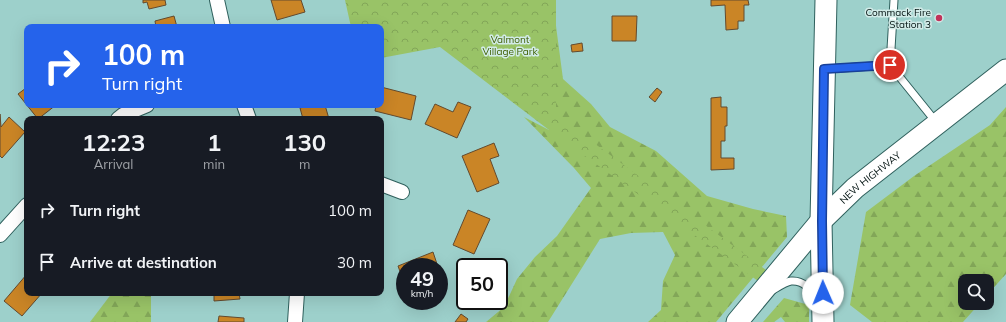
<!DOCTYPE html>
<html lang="en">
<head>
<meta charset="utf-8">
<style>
	:root { --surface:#171b24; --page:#242831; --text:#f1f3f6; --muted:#9ea1a6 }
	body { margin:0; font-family:Mulish,sans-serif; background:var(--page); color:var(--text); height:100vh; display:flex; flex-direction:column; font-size:15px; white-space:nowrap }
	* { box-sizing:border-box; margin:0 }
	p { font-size:13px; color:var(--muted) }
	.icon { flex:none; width:22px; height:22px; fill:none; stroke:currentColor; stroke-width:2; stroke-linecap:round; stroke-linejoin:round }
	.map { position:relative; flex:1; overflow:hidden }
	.sheet { position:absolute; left:24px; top:116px; width:360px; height:180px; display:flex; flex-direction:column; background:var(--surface); border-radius:8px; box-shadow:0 4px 16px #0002 }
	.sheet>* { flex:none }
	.top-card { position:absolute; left:24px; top:24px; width:360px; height:84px; border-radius:8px; box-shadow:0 4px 16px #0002; background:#2563eb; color:#fff; overflow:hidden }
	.controls { position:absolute; left:958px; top:274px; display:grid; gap:8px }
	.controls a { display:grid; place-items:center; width:36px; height:36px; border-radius:8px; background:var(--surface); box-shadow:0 4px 16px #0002; font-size:20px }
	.speed { position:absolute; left:396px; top:258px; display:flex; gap:8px; font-size:20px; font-weight:700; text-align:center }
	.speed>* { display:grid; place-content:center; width:52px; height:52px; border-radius:50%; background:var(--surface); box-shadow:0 4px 16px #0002; line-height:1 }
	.speed small { font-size:10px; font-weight:400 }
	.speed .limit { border:2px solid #111; border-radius:6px; background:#fff; color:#111 }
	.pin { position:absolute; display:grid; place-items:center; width:34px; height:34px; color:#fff; margin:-17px; border:2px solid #fff; border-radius:50%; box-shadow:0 1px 4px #0007 }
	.me { position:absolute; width:44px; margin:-22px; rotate:359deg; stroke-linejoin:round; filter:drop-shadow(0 0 3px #0008) }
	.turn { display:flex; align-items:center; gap:14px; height:84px; padding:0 12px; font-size:18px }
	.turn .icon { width:52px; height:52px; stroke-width:2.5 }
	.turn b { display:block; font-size:28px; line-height:34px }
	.eta { display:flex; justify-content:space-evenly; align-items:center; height:68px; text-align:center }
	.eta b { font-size:24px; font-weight:700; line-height:28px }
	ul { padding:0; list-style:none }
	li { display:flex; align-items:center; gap:12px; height:52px; padding:0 12px }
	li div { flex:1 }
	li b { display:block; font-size:15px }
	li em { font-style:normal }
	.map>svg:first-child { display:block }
	.forest { fill:url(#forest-firs) }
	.park { fill:url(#park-crowns) }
	.building { fill:#ca8526; stroke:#634a2e }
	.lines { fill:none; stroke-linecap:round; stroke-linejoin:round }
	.lane-casing { stroke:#2f605d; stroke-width:9 }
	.street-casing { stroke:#2f605d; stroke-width:16 }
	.secondary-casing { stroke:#2f605d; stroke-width:23 }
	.lane { stroke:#fff; stroke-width:7 }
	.street { stroke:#fff; stroke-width:14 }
	.secondary { stroke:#fff; stroke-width:21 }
	.route-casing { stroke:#184099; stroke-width:10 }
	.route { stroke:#2563eb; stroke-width:7 }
	.poi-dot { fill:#c1325a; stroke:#d2ebe8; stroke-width:1.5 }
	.labels { text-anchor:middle; stroke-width:3; stroke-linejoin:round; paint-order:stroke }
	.poi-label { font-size:10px; fill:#001110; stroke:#d2ebe8; text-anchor:end }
	.park-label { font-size:10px; fill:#3d5e00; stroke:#d2ebe8 }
	.street-label { font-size:10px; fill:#001110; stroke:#d2ebe8 }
</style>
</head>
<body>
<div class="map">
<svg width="1006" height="322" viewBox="0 0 1006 322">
	<defs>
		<pattern id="forest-firs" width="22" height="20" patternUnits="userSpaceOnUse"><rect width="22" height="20" fill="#99c367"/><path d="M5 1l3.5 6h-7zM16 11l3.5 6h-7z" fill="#82a658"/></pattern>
		<pattern id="park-crowns" width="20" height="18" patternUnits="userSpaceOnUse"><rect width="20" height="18" fill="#99c367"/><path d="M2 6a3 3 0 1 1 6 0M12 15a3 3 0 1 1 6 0" fill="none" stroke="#82a658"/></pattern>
	</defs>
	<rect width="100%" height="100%" fill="#9dd0cb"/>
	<g class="forest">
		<path d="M 556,26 L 563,79 L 591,104 L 610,127 L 656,151 L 707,196 L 753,209 L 786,216 L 787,237 L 716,322 L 648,322 L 661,310 L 663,281 L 675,255 L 663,232 L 631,233 L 600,239 L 548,322 L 486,322 L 504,307 L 517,279 L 535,257 L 557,236 L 591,188 L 574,168 L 524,117 L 549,130 L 556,115 Z"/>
		<path d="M 1006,107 L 1006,274 L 987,295 L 987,281 L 965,281 L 965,303 L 980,303 L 963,322 L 872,322 L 850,305 L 866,212 L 914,176 L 990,125 Z"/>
		<path d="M 112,293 L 151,293 L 151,322 L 90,322 Z"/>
		<path d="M 784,298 L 809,305 L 809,322 L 785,322 L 781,317 L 774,322 L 763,322 Z"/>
	</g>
	<path class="park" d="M 345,0 L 556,0 L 556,115 L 766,270 L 758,281 L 549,130 L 440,47 L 381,58 L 381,27 L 351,27 Z"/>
	<g class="building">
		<path d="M 143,0 L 165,0 L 166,5 L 149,9 L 147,2 L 143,3 Z"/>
		<path d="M 271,0 L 301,0 L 305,12 L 277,20 Z"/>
		<path d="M 711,0 L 748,0 L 749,5 L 744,5 L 744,21 L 738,21 L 738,29 L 726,30 L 725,5 L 711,6 Z"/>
		<path d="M 174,16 L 177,27 L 156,27 L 155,21 Z"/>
		<path d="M 612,16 L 637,16 L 636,41 L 612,41 Z"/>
		<path d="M 582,43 L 583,51 L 572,52 L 571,45 Z"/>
		<path d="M 381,87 L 416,96 L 411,120 L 375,111 L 376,105 L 381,105 Z"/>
		<path d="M 26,88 L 27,105 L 56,105 L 38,119 L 18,94 Z"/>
		<path d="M 657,88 L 662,92 L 655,102 L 649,97 Z"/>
		<path d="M 721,97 L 721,107 L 727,107 L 727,126 L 725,126 L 725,141 L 721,141 L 721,158 L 734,158 L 734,169 L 711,170 L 711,98 Z"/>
		<path d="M 458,102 L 471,107 L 457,138 L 425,124 L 435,104 L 453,112 Z"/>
		<path d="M 312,105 L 325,105 L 329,119 L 303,119 L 300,108 Z"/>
		<path d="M 0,114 L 1,127 L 9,117 L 25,132 L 2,158 L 0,156 Z"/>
		<path d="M 494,143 L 499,156 L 490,159 L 499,183 L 477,192 L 462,156 Z"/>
		<path d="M 468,210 L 490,219 L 474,254 L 453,245 Z"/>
		<path d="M 433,252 L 438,267 L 405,267 L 405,285 L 398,266 Z"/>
		<path d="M 27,274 L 27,293 L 42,293 L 22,316 L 4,301 Z"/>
		<path d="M 214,293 L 239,293 L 240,299 L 214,301 Z"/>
		<path d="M 461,314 L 468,319 L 466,322 L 455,322 Z"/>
		<path d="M 219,316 L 244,318 L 244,322 L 218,322 Z"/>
	</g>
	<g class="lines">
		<g class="lane-casing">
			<g id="lane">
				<path d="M 890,65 L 936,122"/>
				<path d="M 825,69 L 890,65 L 894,0"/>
				<path d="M 773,290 C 778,287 785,282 791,281 C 803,280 811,289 815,300"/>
			</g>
		</g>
		<g class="street-casing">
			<g id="street">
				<path d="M 217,0 L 223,27"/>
				<path d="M 244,105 L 249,119"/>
				<path d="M 118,119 L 123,115 L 147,105"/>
				<path d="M 381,184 L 402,192"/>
				<path d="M 0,235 L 27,205"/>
				<path d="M 295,322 L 297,293"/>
			</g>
		</g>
		<g class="secondary-casing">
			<g id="secondary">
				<path id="s1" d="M 737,322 L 821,221 L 855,188 L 1006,70"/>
				<path d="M 823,322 L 821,221 L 826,0"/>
			</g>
		</g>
		<use href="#lane" class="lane"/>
		<use href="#street" class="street"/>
		<use href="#secondary" class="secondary"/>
	</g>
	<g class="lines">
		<g class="route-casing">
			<path id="route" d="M 823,293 L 822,221 L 824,69 L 890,65"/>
		</g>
		<use href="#route" class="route"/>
	</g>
	<circle class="poi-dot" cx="939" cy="18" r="4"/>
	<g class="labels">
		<g class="poi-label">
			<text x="931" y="16">Commack Fire<tspan x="931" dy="12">Station 3</tspan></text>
		</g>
		<g class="park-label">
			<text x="510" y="43">Valmont<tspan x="510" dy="12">Village Park</tspan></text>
		</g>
		<g class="street-label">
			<text dy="4" stroke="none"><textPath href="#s1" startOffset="197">NEW HIGHWAY</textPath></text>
		</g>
	</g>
</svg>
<div class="controls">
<a><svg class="icon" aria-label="search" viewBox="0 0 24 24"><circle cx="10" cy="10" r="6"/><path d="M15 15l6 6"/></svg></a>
</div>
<div class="speed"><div>49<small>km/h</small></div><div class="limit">50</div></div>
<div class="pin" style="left:890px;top:65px;background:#d93025"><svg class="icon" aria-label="arrive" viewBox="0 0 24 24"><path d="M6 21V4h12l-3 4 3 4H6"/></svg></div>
<svg class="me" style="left:823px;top:293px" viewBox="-20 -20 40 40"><circle r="19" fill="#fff"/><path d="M0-13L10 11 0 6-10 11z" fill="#2563eb"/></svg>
<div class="top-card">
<div class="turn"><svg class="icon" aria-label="right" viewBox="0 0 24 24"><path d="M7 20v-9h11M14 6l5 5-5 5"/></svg><div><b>100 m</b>Turn right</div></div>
</div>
<section class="sheet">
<div class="eta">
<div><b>12:23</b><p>Arrival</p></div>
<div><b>1</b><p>min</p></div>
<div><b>130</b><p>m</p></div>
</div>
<ul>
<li><svg class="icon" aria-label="right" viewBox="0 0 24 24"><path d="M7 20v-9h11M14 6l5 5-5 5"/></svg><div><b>Turn right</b></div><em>100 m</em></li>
<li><svg class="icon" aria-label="arrive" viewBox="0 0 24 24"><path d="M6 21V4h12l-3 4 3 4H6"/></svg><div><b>Arrive at destination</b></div><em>30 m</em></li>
</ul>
</section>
</div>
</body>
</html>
